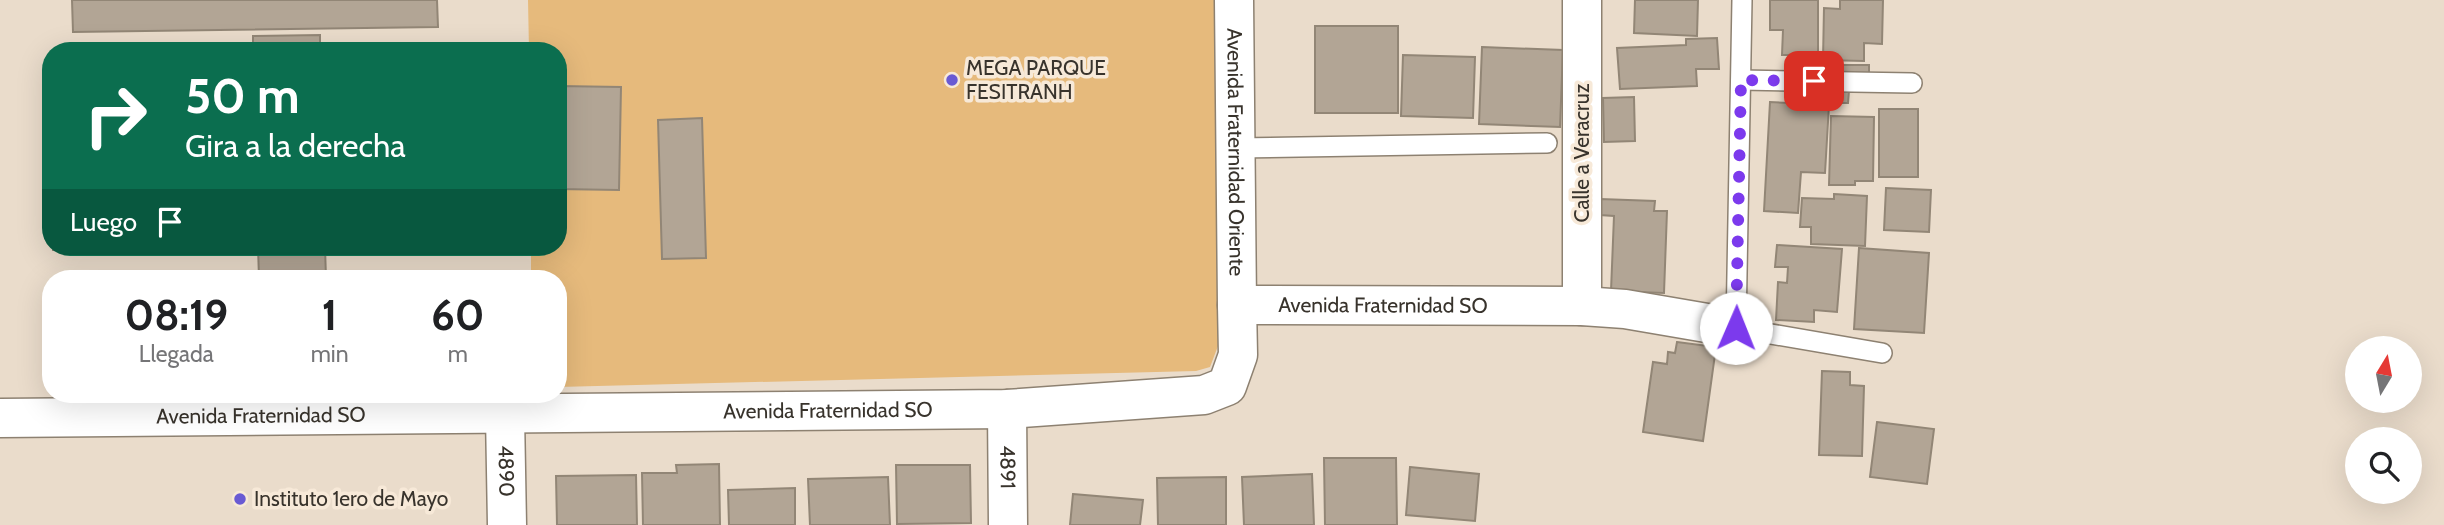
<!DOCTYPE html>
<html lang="es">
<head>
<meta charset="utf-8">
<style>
	:root { --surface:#fff; --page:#f2f2f2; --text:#202124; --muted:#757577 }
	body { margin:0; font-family:Cabin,sans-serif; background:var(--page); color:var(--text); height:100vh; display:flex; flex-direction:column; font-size:26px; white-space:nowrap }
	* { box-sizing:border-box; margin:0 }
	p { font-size:23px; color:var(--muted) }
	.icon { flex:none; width:38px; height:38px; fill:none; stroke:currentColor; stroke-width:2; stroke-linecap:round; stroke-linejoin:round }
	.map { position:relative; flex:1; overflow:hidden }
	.drawer { position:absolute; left:42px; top:270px; width:525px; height:133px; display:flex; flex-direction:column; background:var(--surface); border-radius:28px; box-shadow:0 7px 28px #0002 }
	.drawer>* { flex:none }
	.hud { position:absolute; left:42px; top:42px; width:525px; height:214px; border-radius:28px; box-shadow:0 7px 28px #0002; background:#0b6e4f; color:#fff; overflow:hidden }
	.needle { width:46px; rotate:10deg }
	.tools { position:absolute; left:2345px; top:336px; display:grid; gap:14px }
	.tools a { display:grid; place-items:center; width:77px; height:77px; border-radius:50%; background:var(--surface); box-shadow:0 7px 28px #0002; font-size:35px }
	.pin { position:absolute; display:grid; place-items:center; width:60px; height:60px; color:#fff; margin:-30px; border-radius:14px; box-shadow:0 4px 10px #0006 }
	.me { position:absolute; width:77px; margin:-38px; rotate:1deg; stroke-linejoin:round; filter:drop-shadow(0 0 5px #0008) }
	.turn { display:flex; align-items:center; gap:24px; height:147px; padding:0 28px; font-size:32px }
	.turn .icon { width:91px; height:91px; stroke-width:2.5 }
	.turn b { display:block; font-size:49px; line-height:60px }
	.then { display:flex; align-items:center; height:66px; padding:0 28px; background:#0003; gap:14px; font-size:26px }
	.eta { display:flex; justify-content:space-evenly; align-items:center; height:119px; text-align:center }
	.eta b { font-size:42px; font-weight:700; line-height:49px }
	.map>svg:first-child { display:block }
	.green { fill:#e6ba7c }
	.building { fill:#b2a595; stroke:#928676; stroke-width:2 }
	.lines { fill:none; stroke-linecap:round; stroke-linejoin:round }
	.service-casing { stroke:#8d8171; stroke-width:22 }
	.minor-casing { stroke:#8d8171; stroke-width:41 }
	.service { stroke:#fff; stroke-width:19 }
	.minor { stroke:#fff; stroke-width:38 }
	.route { stroke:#7c3aed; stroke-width:12; stroke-dasharray:0 21.6 }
	.poi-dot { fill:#695ad3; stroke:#f7e9d8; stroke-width:2.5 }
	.labels { text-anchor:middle; stroke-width:7; stroke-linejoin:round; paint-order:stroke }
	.poi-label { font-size:21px; fill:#38332c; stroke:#f7e9d8; text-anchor:start }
	.street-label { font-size:21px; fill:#38332c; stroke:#f7e9d8 }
</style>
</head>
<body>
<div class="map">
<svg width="2444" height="525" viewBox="0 0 2444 525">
	<rect width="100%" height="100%" fill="#eadccb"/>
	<path class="green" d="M 528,0 L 1216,0 L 1218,346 L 1210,367 L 1196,371 L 558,387 L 558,278 L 531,278 L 531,247 L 558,247 L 558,51 L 529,51 Z"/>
	<g class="building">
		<path d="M 72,0 L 437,0 L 438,27 L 73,32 Z"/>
		<path d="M 1635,0 L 1698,0 L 1697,36 L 1634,33 Z"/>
		<path d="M 1770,0 L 1818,0 L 1818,55 L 1782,55 L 1783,30 L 1770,30 Z"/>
		<path d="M 1840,0 L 1883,0 L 1882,44 L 1864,43 L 1864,61 L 1823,60 L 1824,8 L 1840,9 Z"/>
		<rect x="1315" y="26" width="83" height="87"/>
		<path d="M 320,35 L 320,51 L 253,51 L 253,36 Z"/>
		<path d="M 1717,38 L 1719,69 L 1696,69 L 1697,86 L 1620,89 L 1617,48 L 1686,45 L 1686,39 Z"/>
		<path d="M 1482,47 L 1563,50 L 1560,127 L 1479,124 Z"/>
		<path d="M 1403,55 L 1475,57 L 1473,118 L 1401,116 Z"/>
		<path d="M 1809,65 L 1869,65 L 1869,91 L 1849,91 L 1848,103 L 1829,103 L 1830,91 L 1810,91 Z"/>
		<path d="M 558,86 L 621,87 L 619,190 L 558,189 Z"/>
		<path d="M 1634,97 L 1635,141 L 1604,142 L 1603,98 Z"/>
		<path d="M 1770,102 L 1829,105 L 1825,173 L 1801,172 L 1798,213 L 1764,211 Z"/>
		<rect x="1879" y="109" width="39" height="68"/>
		<path d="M 1831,116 L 1874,117 L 1873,181 L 1855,181 L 1855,185 L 1829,185 Z"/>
		<path d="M 702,118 L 706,258 L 662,259 L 658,120 Z"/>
		<path d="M 1886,188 L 1931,190 L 1929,232 L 1884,230 Z"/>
		<path d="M 1834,194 L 1867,196 L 1865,246 L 1811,244 L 1811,227 L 1800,227 L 1802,198 L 1834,199 Z"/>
		<path d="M 1600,199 L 1655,201 L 1654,211 L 1667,211 L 1664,293 L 1611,291 L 1614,216 L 1600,215 Z"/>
		<path d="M 1777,245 L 1842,249 L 1837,312 L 1814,310 L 1814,322 L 1776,320 L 1778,282 L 1787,283 L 1788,267 L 1775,267 Z"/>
		<path d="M 53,247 L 114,247 L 114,249 L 53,250 Z"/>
		<path d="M 258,247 L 325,247 L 326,278 L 259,278 Z"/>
		<path d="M 1859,248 L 1929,253 L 1924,333 L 1854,329 Z"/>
		<path d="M 1677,342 L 1716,347 L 1703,441 L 1643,432 L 1653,362 L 1667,364 L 1668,352 L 1675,353 Z"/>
		<path d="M 1822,371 L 1850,372 L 1850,385 L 1864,386 L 1862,456 L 1819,455 Z"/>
		<path d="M 1877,422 L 1934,429 L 1927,484 L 1870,477 Z"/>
		<path d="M 1324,458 L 1396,458 L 1397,525 L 1325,525 Z"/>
		<path d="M 719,464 L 720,525 L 643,525 L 642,473 L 677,473 L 676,465 Z"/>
		<path d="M 896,465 L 970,465 L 971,523 L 897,524 Z"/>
		<path d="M 1410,467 L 1479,474 L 1475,521 L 1406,515 Z"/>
		<path d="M 1312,474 L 1314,525 L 1244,525 L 1242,477 Z"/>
		<path d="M 636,475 L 637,525 L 557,525 L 556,476 Z"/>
		<path d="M 888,477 L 890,525 L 810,525 L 808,479 Z"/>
		<path d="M 1226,477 L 1226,525 L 1158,525 L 1157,478 Z"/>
		<path d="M 795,488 L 795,525 L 729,525 L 728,490 Z"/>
		<path d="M 1073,494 L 1143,500 L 1140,525 L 1070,525 Z"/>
	</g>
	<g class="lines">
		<g class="service-casing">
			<g id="service">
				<path d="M 1742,0 L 1736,328 L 1882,353"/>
				<path d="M 1741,80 L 1912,83"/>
				<path d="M 1236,148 L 1547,143"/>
			</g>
		</g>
		<g class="minor-casing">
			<g id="minor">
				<path id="s1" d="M 1234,0 L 1237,305"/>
				<path d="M 1582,306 L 1582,0"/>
				<path id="s2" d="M 1007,409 L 1008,525"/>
				<path id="s3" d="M 505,415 L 507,525"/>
				<path id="s4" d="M 0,418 L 1007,409 L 1204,395 L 1227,386 L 1238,355 L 1237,305 L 1582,306 L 1625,309 L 1736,328"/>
			</g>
		</g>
		<use href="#service" class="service"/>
		<use href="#minor" class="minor"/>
	</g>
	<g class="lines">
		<path class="route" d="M 1736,328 L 1741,80 L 1814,81"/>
	</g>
	<g class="poi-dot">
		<circle cx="952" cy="80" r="7"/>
		<circle cx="240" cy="499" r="7"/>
	</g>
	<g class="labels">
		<g class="poi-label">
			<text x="966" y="75">MEGA PARQUE<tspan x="966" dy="24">FESITRANH</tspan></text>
			<text x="254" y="506">Instituto 1ero de Mayo</text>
		</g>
		<g class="street-label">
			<text dy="7" stroke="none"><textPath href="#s1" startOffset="152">Avenida Fraternidad Oriente</textPath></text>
			<text transform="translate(1582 153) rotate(-90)" y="7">Calle a Veracruz</text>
			<text dy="7" stroke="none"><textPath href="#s4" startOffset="1458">Avenida Fraternidad SO</textPath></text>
			<text dy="7" stroke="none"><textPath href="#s4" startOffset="828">Avenida Fraternidad SO</textPath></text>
			<text dy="7" stroke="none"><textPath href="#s4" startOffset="261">Avenida Fraternidad SO</textPath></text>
			<text dy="7" stroke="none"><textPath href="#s2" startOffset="58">4891</textPath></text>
			<text dy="7" stroke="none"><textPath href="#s3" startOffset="56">4890</textPath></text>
		</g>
	</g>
</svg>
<div class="tools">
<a><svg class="needle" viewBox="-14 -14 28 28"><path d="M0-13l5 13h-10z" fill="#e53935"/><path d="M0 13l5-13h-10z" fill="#757577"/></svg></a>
<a><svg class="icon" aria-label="search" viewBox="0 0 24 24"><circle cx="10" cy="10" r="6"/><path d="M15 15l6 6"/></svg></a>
</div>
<div class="pin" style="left:1814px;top:81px;background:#d93025"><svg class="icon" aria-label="arrive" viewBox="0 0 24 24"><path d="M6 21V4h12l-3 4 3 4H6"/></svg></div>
<svg class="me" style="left:1736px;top:328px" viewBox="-20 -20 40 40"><circle r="19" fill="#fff"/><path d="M0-13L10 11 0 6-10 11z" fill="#7c3aed"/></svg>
<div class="hud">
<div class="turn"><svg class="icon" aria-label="right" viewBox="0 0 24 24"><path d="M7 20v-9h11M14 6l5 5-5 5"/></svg><div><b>50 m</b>Gira a la derecha</div></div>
<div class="then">Luego<svg class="icon" aria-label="arrive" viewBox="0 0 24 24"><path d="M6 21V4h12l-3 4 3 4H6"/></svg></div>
</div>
<section class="drawer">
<div class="eta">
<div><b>08:19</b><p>Llegada</p></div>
<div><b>1</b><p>min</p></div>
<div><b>60</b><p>m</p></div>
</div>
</section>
</div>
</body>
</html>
